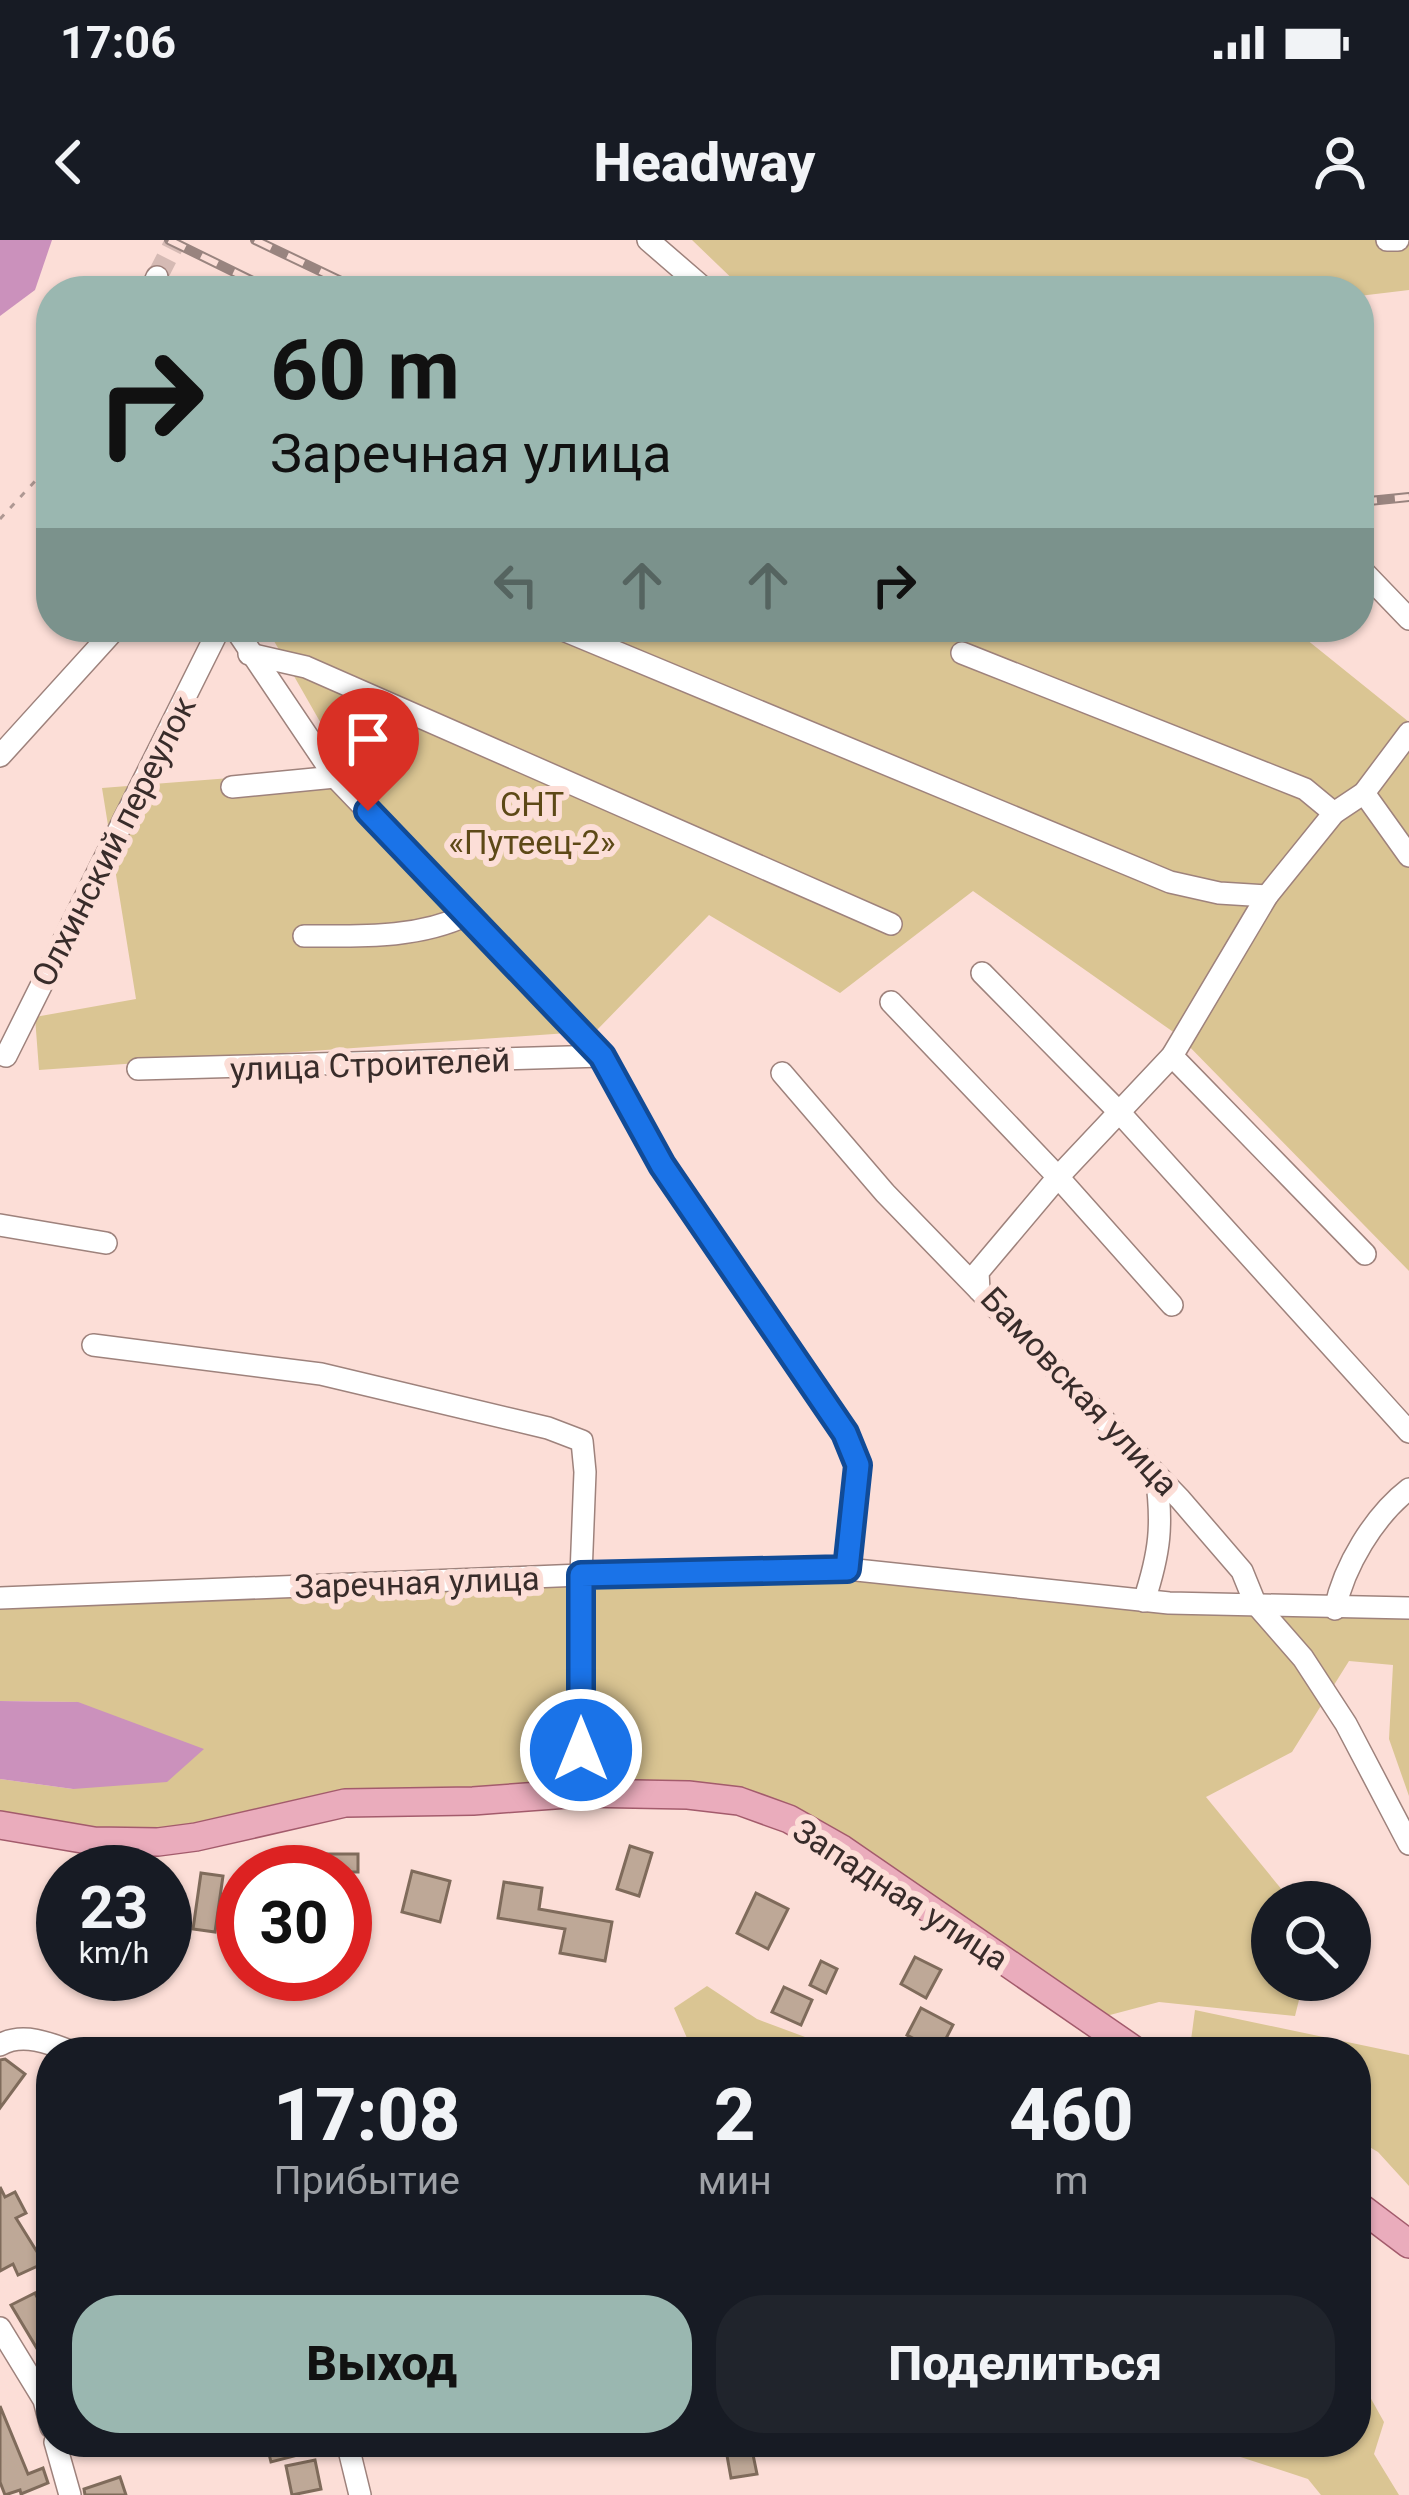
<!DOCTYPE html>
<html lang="ru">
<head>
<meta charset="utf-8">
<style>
	:root { --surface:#171b24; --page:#20242c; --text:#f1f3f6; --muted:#9ea1a6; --accent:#9ab7b0 }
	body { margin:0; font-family:Roboto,sans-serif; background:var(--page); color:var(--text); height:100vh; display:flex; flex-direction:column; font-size:45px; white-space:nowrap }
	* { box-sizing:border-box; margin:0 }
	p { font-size:39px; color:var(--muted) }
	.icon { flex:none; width:66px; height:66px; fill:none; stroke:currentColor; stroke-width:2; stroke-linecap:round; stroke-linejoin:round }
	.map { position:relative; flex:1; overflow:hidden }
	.details { position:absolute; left:36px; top:1797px; width:1335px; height:420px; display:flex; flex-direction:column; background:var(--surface); border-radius:48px; box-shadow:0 3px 9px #0004 }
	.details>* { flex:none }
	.top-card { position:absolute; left:36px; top:36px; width:1338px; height:366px; border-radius:48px; box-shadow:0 3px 9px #0004; background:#9ab7b0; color:#111; overflow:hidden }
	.controls { position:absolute; left:1251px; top:1641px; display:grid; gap:24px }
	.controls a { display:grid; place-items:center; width:120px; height:120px; border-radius:50%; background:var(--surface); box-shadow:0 3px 9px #0004; font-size:60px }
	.speed { position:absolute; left:36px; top:1605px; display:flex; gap:24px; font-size:60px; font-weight:700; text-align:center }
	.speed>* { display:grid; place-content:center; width:156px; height:156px; border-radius:50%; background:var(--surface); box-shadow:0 3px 9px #0004; line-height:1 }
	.speed small { font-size:30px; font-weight:400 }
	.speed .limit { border:18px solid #d22; background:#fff; color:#111 }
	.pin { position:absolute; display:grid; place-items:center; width:102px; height:102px; color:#fff; margin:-123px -51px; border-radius:50% 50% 50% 0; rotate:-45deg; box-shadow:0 0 12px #0007 }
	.pin .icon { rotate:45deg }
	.me { position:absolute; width:132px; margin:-66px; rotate:0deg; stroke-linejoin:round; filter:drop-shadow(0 0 9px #0008) }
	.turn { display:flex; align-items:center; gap:42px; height:252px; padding:0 36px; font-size:54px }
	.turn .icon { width:156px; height:156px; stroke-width:2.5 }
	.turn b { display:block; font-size:84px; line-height:102px }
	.lanes { display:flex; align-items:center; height:114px; padding:0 36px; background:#0003; justify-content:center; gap:60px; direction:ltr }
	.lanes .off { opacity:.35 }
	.eta { display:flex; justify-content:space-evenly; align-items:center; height:204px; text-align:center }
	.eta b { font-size:72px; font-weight:800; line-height:84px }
	.button { display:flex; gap:24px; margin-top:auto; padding:24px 36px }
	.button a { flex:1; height:138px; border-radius:48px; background:var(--accent); color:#111; font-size:48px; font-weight:800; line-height:138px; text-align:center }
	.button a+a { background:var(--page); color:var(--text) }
	.status { display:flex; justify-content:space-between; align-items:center; height:84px; padding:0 60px; background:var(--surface); direction:ltr }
	.status svg { height:33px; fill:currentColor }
	header { display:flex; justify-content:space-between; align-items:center; height:156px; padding:0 36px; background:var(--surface); font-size:54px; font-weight:800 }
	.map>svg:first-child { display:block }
	.green { fill:#dac593 }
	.water { fill:#cb91bc }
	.building { fill:#bea897; stroke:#7f6b5b; stroke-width:3 }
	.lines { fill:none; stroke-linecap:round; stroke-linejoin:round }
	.minor-tunnel { stroke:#d5bab4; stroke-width:21; stroke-dasharray:21 10; stroke-linecap:butt }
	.minor-casing { stroke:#9e827c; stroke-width:24 }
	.major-casing { stroke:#a35b6c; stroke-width:30 }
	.path { stroke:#ae9893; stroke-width:3; stroke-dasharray:6 9; stroke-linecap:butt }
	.minor { stroke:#fff; stroke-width:21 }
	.major { stroke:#eaacbc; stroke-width:27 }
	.rail-casing { stroke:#99847f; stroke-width:10 }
	.rail { stroke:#fcded7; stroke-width:6; stroke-dasharray:18; stroke-linecap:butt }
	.route-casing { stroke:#114b97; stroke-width:30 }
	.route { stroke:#1a73e8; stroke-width:21 }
	.labels { text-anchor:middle; stroke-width:12; stroke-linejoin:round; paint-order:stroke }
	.park-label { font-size:33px; fill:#5d4917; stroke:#fcded7 }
	.street-label { font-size:33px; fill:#382c2a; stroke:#fcded7 }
</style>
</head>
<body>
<div class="status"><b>17:06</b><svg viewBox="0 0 49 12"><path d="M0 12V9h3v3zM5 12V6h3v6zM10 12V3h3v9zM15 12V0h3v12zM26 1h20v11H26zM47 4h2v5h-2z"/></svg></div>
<header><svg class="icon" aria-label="back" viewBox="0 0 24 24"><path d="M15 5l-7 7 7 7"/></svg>Headway<svg class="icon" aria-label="person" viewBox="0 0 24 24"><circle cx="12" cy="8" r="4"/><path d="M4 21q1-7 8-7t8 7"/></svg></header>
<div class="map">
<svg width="1409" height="2255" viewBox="0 0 1409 2255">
	<rect width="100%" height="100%" fill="#fcded7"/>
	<g class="green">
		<path d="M 692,0 L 1409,0 L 1409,50 L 1359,56 L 1359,51 L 745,51 Z"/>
		<path d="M 266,387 L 1291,387 L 1409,482 L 1409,1031 L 1179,796 L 973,651 L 840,753 L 709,675 L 596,791 L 39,830 L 35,777 L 136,759 L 102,548 L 347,529 Z"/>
		<path d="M 847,1329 L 1169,1363 L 1409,1368 L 1409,1556 L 1389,1499 L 1393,1425 L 1349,1421 L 1292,1512 L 1206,1557 L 1292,1662 L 1272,1662 L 1272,1740 L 1304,1740 L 1295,1776 L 1159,1762 L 1091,1780 L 739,1561 L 386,1564 L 157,1602 L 0,1577 L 0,1539 L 73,1549 L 78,1462 L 0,1461 L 0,1358 Z"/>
		<path d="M 707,1746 L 757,1779 L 845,1812 L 693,1812 L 674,1768 Z"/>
		<path d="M 1195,1770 L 1409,1815 L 1409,1946 L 1378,1912 L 1356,1899 L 1356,1812 L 1211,1812 L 1191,1800 Z"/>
		<path d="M 1360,2139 L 1384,2182 L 1374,2214 L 1399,2255 L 1321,2255 L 1308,2239 L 1216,2209 L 1207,2202 L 1356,2202 L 1356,2140 Z"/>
	</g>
	<g class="water">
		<path d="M 0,0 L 52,0 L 35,50 L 0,76 Z"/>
		<path d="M 0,1461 L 78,1462 L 204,1509 L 167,1542 L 73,1549 L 0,1539 Z"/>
	</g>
	<g class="building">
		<path d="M 630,1606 L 652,1613 L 639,1656 L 617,1649 Z"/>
		<rect x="326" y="1614" width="32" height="18"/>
		<path d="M 412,1631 L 450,1641 L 440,1682 L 402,1672 Z"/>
		<path d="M 201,1633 L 223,1636 L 215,1692 L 193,1689 Z"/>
		<path d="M 504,1642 L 542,1648 L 539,1669 L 612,1682 L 605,1721 L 560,1713 L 565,1689 L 498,1678 Z"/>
		<path d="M 756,1653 L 788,1669 L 768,1709 L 737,1693 Z"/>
		<path d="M 915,1717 L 941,1730 L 926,1758 L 901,1744 Z"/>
		<path d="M 821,1721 L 837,1729 L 826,1753 L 810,1745 Z"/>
		<path d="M 784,1747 L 812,1760 L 801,1785 L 772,1772 Z"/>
		<path d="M 921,1768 L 953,1785 L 939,1812 L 907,1795 Z"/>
		<path d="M 5,1819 L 25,1834 L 0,1868 L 0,1820 Z"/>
		<path d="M 0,1947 L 5,1957 L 15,1952 L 26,1973 L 16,1978 L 44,2023 L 18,2035 L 13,2024 L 0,2031 Z"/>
		<path d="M 35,2053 L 51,2084 L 51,2132 L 11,2065 Z"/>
		<path d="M 0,2166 L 28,2234 L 43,2228 L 48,2243 L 21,2254 L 20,2250 L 5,2255 L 0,2242 Z"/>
		<path d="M 266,2202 L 295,2202 L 298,2215 L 271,2222 Z"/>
		<path d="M 751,2205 L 757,2234 L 731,2238 L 726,2210 Z"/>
		<path d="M 315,2220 L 321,2249 L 292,2255 L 286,2226 Z"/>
		<path d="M 120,2237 L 126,2255 L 85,2255 L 84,2249 Z"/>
	</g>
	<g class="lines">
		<path class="minor-tunnel" d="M 157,37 L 176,0"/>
		<g class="minor-casing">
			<g id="minor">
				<path d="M 648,0 L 707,51"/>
				<path d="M 1387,0 L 1398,0"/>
				<path d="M 151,51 L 157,37"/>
				<path d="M 1359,327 L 1409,379"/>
				<path d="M 234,387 L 335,537 L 603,816 L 661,925 L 845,1193 L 858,1225 L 847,1329"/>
				<path d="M 556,387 L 1170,642 L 1219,653 L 1267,656"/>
				<path d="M 962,413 L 1305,549 L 1334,573"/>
				<path d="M 249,414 L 306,427 L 891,684"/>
				<path d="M 1409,493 L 1364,553 L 1334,573 L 1267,656 L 1172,816 L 1058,937 L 978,1032 L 979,1050 L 1180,1259 L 1242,1331 L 1255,1363 L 1303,1418 L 1346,1484 L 1409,1604"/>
				<path d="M 0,516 L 117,387"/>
				<path d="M 232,547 L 335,537"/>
				<path d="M 1364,553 L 1409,616"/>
				<path d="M 304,696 C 359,696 416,699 467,675"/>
				<path d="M 982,733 L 1120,873 L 1409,1192"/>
				<path d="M 891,762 L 1058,937 L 1172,1065"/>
				<path d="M 6,816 L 220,387"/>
				<path d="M 1172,816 L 1365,1014"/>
				<path d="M 138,829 L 603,816"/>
				<path d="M 782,833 L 885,953 L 979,1050"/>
				<path d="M 0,985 L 106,1003"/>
				<path d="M 93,1105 L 321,1134 L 548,1188 L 582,1201 L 585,1232 L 581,1335 L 581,1553"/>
				<path d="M 0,1358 L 581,1335 L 847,1329 L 1169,1363 L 1409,1368"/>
				<path d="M 1144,1361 C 1160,1312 1163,1285 1156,1234"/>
				<path d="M 1335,1369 C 1344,1326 1374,1276 1409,1249"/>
				<path d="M 0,1805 C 22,1792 50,1803 72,1812"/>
				<path d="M 0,2088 L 44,2160 L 51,2187"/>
				<path d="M 55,2202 L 70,2255"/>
				<path d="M 347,2202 L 360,2255"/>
				<path d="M 569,2202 L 574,2202"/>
			</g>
		</g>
		<g class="major-casing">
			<g id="major">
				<path d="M 0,1585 L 94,1601 L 158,1602 L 196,1597 L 345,1563 L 473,1561 L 581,1553 L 688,1555 L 739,1561 L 789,1579 L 842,1609 L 1137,1812"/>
				<path d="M 1356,1964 L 1409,2004"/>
			</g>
		</g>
		<path class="path" d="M 0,279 L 51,224"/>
		<use href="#minor" class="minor"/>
		<use href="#major" class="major"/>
		<g class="rail-casing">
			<g id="rail">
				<path d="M 169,0 L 273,51"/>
				<path d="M 255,0 L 362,51"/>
				<path d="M 1359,262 L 1409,257"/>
			</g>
		</g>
		<use href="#rail" class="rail"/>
	</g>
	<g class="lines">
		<g class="route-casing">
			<path id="route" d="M 368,571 L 602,816 L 662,925 L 845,1193 L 858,1225 L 847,1329 L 581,1335 L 581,1510"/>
		</g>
		<use href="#route" class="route"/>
	</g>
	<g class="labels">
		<g class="park-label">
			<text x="532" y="576">СНТ<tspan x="532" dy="38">«Путеец-2»</tspan></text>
		</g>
		<g class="street-label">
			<text transform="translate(113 601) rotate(-63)" y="12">Олхинский переулок</text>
			<text transform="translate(370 824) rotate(-2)" y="12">улица Строителей</text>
			<text transform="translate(1080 1151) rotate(47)" y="12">Бамовская улица</text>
			<text transform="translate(417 1342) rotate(-2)" y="12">Заречная улица</text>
			<text transform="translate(901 1654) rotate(33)" y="12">Западная улица</text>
		</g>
	</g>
</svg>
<div class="controls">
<a><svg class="icon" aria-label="search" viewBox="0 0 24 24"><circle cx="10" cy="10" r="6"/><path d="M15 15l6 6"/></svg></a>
</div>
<div class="speed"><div>23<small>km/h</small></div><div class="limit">30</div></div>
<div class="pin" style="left:368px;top:571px;background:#d93025"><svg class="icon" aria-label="arrive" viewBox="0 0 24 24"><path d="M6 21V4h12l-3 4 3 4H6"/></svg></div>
<svg class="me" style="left:581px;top:1510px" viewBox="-20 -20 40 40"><circle r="17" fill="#1a73e8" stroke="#fff" stroke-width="3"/><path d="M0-11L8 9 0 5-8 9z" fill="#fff"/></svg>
<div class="top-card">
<div class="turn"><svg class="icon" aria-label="right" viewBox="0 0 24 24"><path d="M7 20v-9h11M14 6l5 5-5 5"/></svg><div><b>60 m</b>Заречная улица</div></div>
<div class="lanes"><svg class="icon off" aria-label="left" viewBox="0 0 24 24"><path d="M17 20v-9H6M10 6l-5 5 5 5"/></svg><svg class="icon off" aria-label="ahead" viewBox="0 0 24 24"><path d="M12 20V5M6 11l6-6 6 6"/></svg><svg class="icon off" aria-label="ahead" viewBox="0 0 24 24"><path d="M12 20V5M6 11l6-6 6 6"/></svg><svg class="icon" aria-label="right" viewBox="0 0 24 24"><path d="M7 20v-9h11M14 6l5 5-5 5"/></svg></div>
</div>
<section class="details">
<div class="eta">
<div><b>17:08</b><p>Прибытие</p></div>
<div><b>2</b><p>мин</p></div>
<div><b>460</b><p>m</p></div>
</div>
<div class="button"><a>Выход</a><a>Поделиться</a></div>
</section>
</div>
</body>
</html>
